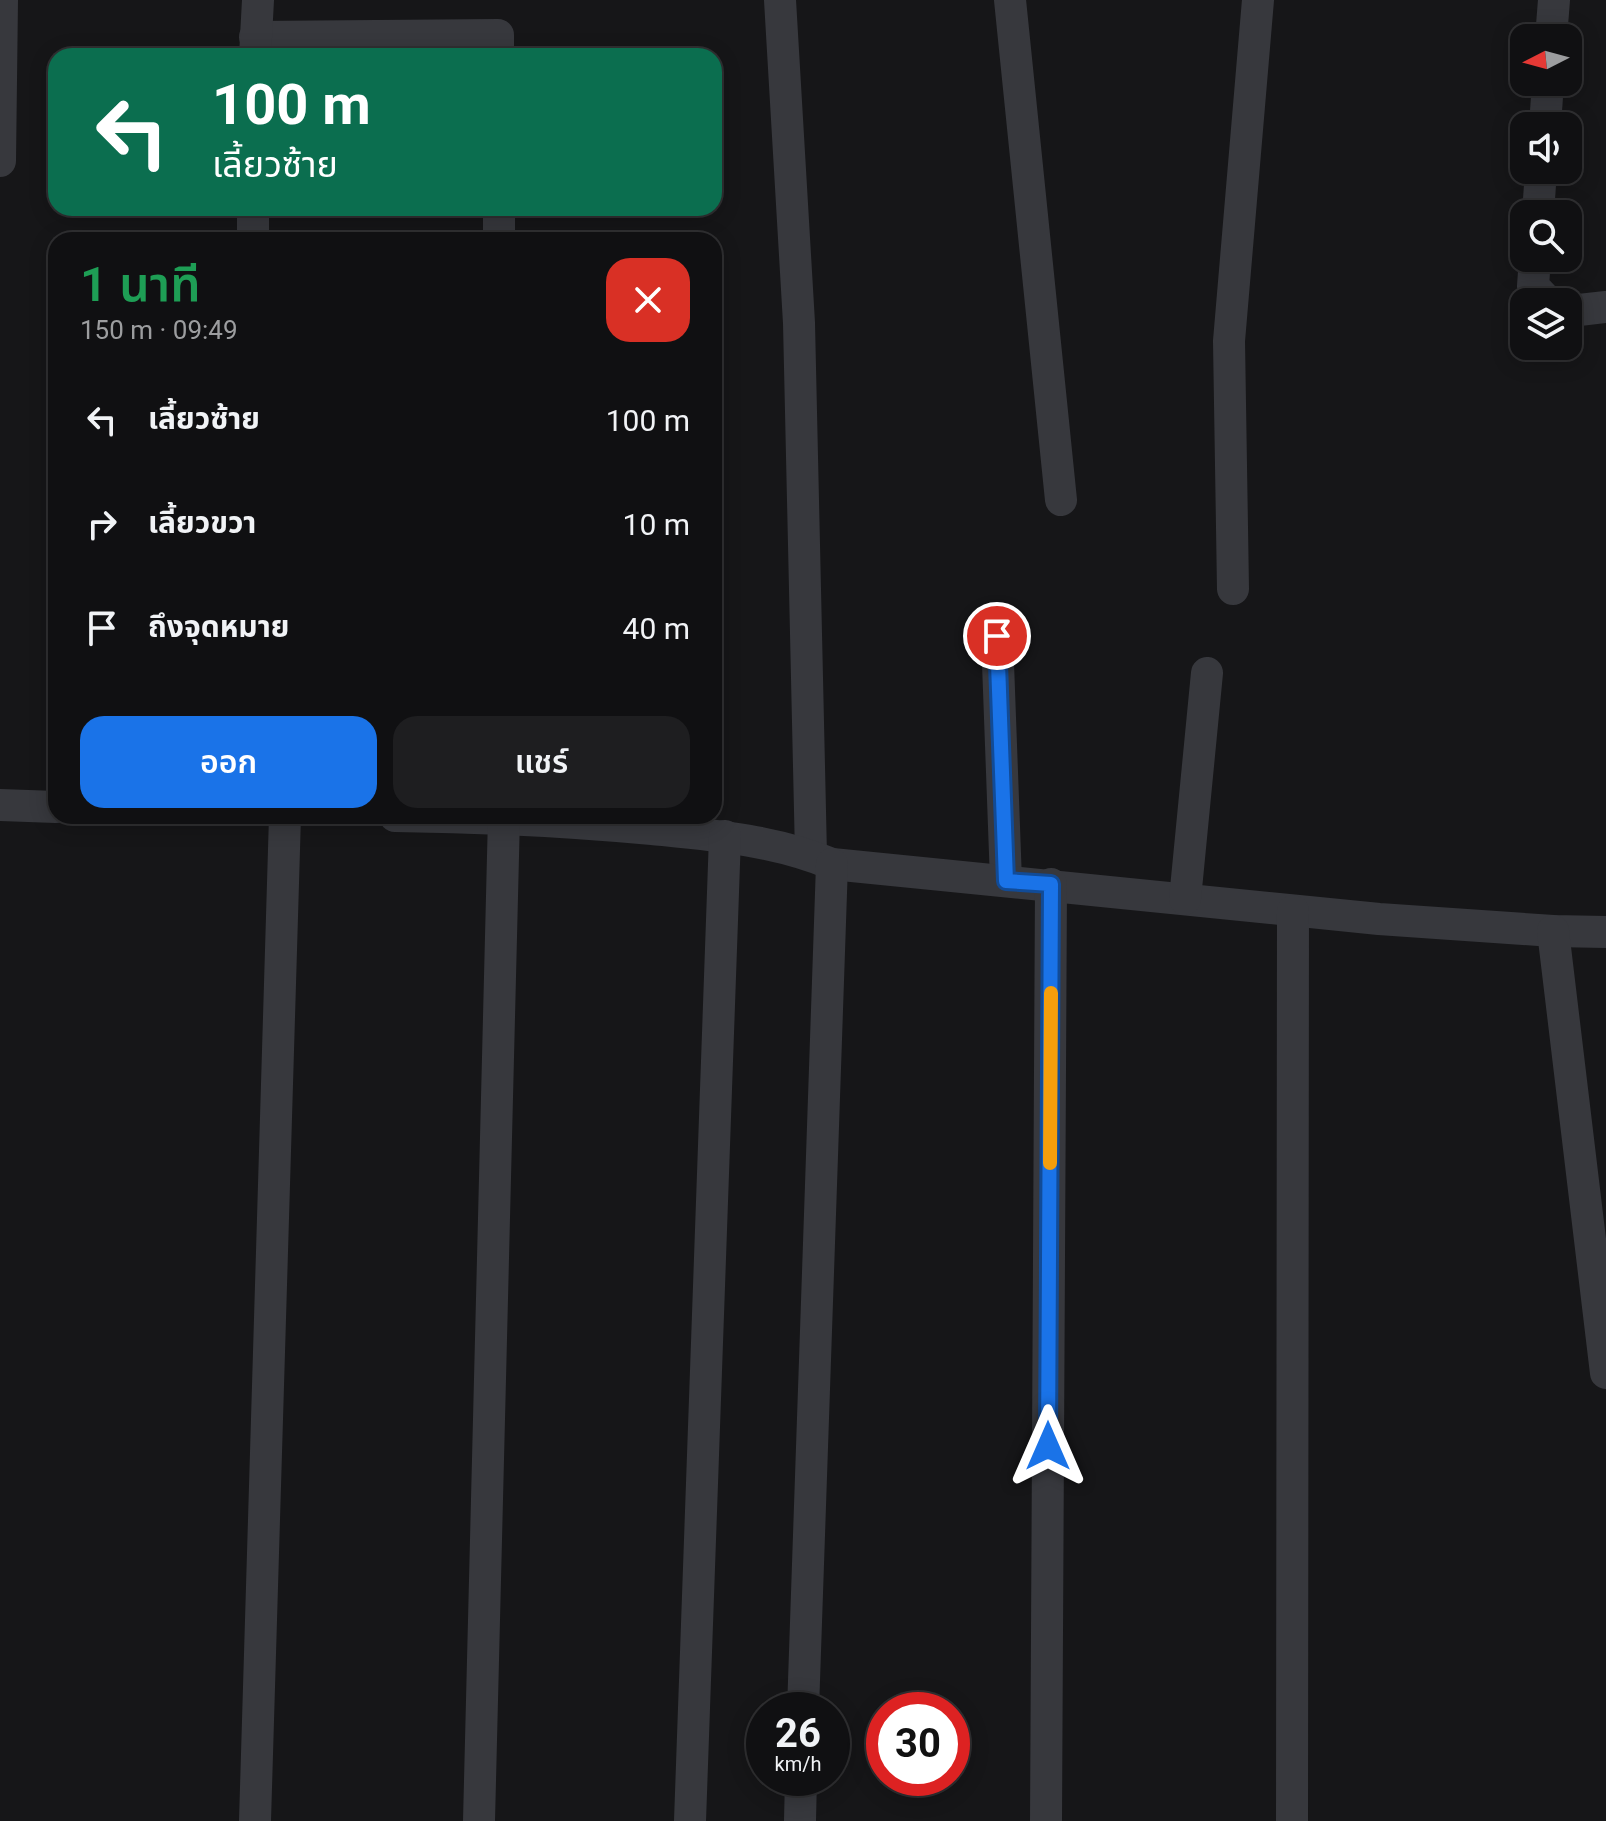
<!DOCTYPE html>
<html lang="th">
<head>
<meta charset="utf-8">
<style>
	:root { --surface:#101012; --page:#1e1e20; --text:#f1f3f6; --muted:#9c9d9f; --line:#303032; --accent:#1a73e8 }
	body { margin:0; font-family:Roboto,"Noto Sans Thai",sans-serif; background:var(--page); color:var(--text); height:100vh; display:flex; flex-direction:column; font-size:30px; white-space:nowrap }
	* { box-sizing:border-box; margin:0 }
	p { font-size:26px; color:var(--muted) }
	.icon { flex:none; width:44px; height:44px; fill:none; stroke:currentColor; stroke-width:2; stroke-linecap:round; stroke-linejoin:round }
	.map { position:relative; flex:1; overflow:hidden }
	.sheet { position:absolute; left:48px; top:232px; width:674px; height:592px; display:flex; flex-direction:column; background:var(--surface); border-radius:24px; box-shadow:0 4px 20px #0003,0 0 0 2px var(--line) }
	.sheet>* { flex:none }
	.top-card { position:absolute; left:48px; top:48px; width:674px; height:168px; border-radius:24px; box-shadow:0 4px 20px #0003,0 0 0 2px var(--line); background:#0b6e4f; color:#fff; overflow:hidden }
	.needle { width:52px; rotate:264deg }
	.buttons { position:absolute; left:1510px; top:24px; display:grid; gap:16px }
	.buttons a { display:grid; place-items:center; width:72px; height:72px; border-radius:16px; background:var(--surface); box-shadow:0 4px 20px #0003,0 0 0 2px var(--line); font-size:40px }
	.speed { position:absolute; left:746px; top:1692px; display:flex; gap:16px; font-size:40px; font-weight:700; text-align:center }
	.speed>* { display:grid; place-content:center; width:104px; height:104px; border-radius:50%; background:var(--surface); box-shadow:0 4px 20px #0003,0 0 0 2px var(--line); line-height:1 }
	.speed small { font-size:20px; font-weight:400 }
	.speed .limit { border:12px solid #d22; background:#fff; color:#111 }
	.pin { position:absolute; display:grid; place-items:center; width:68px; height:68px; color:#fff; margin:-34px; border:4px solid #fff; border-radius:50%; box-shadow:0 2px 8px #0007 }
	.me { position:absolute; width:88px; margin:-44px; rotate:0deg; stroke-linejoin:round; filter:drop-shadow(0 0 6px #0008) }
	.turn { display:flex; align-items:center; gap:28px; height:168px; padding:0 32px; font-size:36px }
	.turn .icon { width:104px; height:104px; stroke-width:2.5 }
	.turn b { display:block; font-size:56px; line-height:68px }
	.round { display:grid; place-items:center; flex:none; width:84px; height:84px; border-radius:24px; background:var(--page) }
	.headline { display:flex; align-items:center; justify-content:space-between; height:136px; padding:0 32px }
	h1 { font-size:48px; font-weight:600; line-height:60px; color:#1e9e55 }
	.action { display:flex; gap:16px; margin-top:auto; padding:16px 32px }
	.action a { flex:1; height:92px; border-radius:24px; background:var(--accent); color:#fff; font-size:32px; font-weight:600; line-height:92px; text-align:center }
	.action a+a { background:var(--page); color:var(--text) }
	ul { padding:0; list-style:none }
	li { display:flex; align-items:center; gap:24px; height:104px; padding:0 32px }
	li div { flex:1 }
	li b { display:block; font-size:30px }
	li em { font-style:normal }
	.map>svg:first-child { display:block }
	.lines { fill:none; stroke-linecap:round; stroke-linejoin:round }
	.street { stroke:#37383d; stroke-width:32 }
	.route-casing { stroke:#114b97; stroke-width:20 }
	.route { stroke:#1a73e8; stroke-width:14 }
	.slow { stroke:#f59e0b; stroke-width:14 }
</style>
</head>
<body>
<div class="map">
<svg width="1606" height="1821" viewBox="0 0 1606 1821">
	<rect width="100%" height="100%" fill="#161618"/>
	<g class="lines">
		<g class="street">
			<path d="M 780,0 L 799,323 L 811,855"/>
			<path d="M 1010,0 L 1061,500"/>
			<path d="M 255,37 L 498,35 L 498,56"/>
			<path d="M 1551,38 L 1554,0"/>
			<path d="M 255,56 L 258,0"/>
			<path d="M 1545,126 L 1548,82"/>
			<path d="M 0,161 L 2,0"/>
			<path d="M 499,208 L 499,240"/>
			<path d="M 1538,214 L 1541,170"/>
			<path d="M 253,240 L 253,208"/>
			<path d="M 1535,258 L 1533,286 L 1548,302"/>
			<path d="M 1568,309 L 1579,310 L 1606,307"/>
			<path d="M 1233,589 L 1229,341 L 1258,0"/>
			<path d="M 997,636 L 1006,881"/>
			<path d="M 0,805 L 56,807"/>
			<path d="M 395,816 C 483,817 565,821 652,829 C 712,835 775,840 832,864 L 1379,919 L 1553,931 L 1606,932"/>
			<path d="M 1185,899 L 1207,673"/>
			<path d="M 1553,931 L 1606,1373"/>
			<path d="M 803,1710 L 832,864"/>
			<path d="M 255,1821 L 285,816"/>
			<path d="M 479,1821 L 504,816"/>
			<path d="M 690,1821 L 725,836"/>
			<path d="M 800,1821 L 801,1778"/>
			<path d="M 1046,1821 L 1051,884"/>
			<path d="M 1292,1821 L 1293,911"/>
		</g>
	</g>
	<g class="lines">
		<g class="route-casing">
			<path id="route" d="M 997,636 L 1006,881 L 1051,884 L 1048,1446"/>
		</g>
		<use href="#route" class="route"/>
		<path class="slow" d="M 1050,1163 L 1051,993"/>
	</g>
</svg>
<div class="buttons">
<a><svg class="needle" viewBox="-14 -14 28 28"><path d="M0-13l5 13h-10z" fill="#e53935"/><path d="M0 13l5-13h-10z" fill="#9c9d9f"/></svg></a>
<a><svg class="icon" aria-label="sound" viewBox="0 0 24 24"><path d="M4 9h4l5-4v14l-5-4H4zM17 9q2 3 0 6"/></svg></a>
<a><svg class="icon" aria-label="search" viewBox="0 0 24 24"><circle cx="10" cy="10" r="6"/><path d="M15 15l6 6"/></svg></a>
<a><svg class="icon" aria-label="layers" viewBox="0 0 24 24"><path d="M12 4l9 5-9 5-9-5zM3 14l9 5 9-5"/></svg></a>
</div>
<div class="speed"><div>26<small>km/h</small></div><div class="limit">30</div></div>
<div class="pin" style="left:997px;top:636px;background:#d93025"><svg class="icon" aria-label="arrive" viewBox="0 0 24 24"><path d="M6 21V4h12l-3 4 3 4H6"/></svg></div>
<svg class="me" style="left:1048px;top:1446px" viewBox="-20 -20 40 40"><path d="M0-17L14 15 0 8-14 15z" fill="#1a73e8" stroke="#fff" stroke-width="4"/></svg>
<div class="top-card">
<div class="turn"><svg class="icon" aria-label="left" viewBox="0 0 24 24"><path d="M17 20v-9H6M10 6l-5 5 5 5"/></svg><div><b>100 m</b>เลี้ยวซ้าย</div></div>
</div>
<section class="sheet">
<div class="headline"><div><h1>1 นาที</h1><p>150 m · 09:49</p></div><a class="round" style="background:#d93025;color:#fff"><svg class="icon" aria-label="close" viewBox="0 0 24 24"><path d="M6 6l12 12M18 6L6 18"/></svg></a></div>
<ul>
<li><svg class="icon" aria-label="left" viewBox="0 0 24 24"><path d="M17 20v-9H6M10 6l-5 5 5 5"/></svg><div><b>เลี้ยวซ้าย</b></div><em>100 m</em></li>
<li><svg class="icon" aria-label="right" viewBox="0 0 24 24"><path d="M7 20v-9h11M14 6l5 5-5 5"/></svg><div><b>เลี้ยวขวา</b></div><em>10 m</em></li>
<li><svg class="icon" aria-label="arrive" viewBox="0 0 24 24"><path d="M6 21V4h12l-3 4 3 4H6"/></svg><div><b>ถึงจุดหมาย</b></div><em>40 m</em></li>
</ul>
<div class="action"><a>ออก</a><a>แชร์</a></div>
</section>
</div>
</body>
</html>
